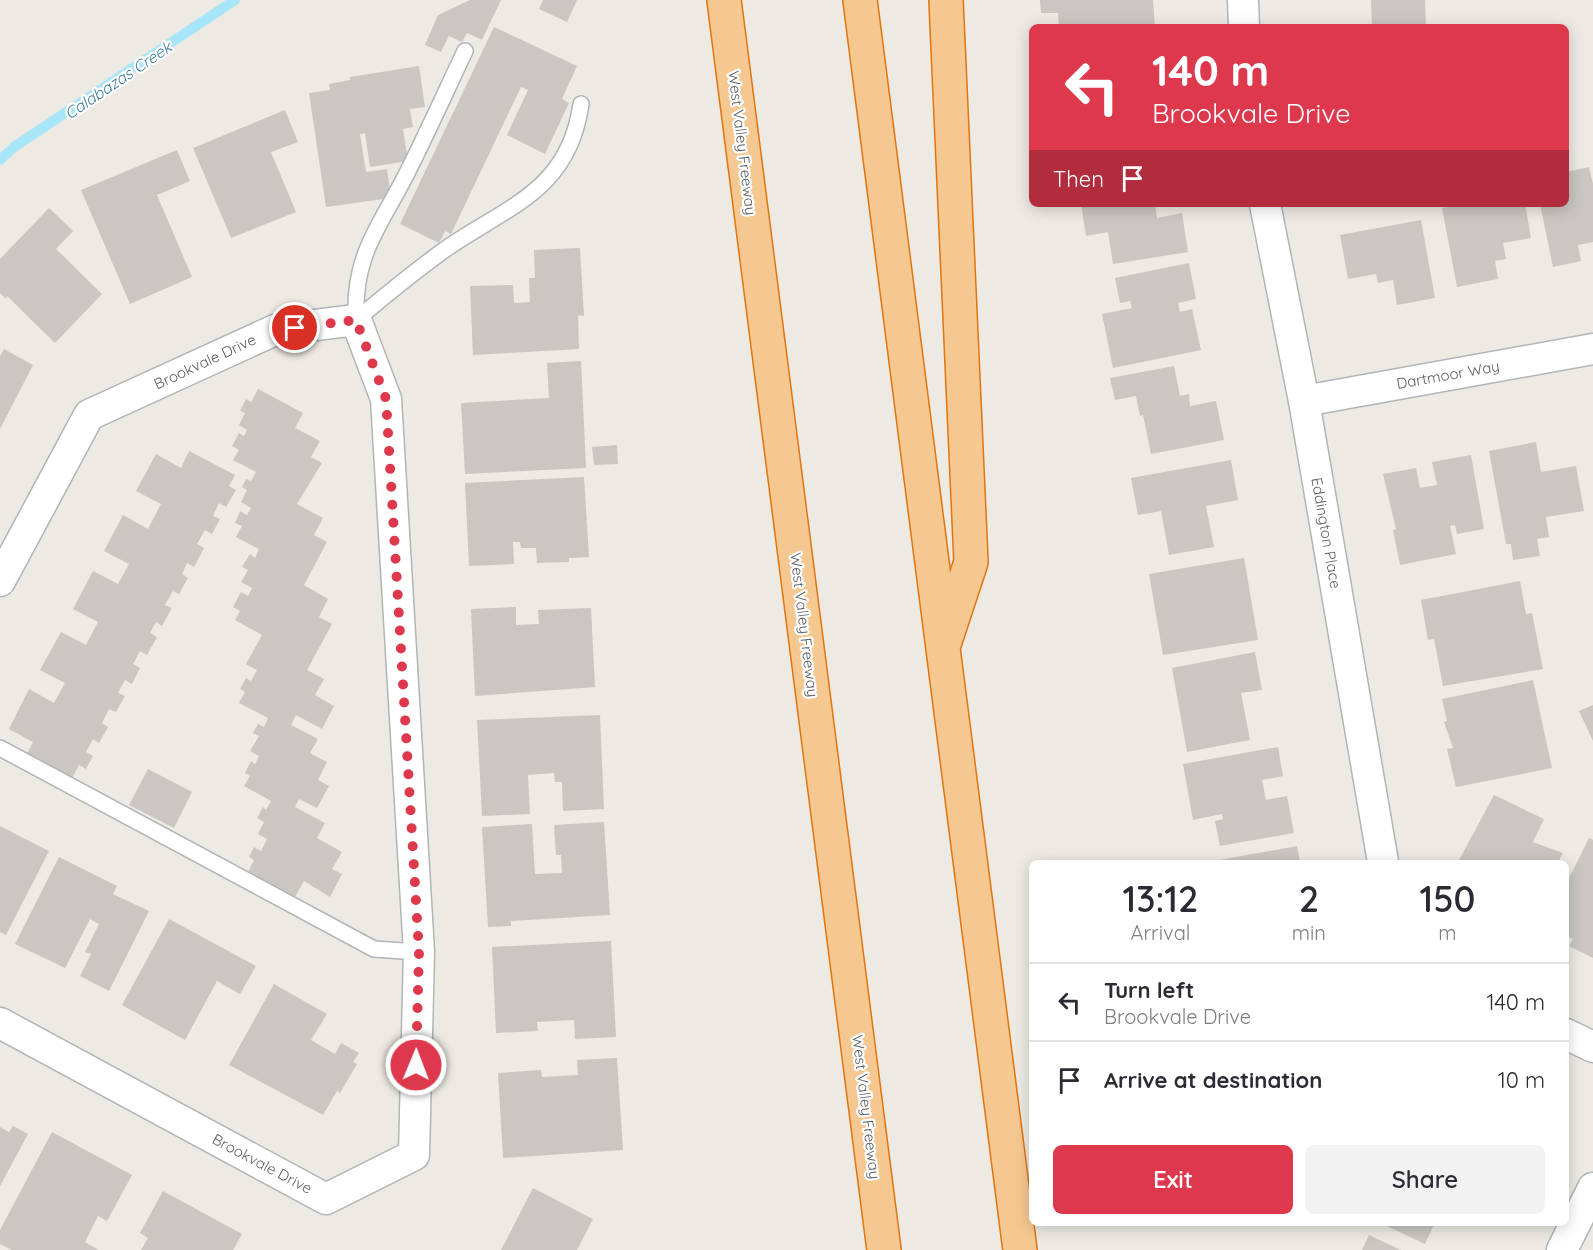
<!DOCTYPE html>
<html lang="en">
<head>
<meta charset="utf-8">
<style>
	:root { --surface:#fff; --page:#f2f2f3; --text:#2b2b33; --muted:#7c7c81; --line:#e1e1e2; --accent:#de384d }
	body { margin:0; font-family:Quicksand,sans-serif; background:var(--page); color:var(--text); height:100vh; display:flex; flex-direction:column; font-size:22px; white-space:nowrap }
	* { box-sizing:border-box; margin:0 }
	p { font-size:20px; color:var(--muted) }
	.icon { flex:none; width:33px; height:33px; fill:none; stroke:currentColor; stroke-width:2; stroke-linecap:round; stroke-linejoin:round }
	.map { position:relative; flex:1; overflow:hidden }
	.sheet { position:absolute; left:1029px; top:860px; width:540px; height:366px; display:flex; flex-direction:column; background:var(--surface); border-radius:9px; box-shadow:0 3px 15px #0003 }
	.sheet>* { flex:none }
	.guide { position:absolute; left:1029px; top:24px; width:540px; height:183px; border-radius:9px; box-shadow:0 3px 15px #0003; background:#de384d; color:#fff; overflow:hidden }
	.pin { position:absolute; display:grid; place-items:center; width:51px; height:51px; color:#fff; margin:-26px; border:3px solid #fff; border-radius:50%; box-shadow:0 2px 6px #0007 }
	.me { position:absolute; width:66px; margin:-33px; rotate:1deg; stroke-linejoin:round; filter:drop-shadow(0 0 4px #0008) }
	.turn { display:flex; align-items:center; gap:21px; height:126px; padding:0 24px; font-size:27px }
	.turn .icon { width:78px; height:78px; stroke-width:2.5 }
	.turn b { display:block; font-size:42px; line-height:51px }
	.then { display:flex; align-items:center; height:57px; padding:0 24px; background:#0003; gap:12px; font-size:22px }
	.eta { display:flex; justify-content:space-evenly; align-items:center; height:102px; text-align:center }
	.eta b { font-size:36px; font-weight:600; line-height:42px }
	.cta { display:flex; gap:12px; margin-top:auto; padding:12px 24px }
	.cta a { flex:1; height:69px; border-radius:9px; background:var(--accent); color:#fff; font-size:24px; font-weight:600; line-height:69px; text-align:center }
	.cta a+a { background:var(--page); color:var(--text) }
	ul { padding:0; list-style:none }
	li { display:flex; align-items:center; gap:18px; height:78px; padding:0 24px; border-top:2px solid var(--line) }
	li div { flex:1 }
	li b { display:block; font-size:22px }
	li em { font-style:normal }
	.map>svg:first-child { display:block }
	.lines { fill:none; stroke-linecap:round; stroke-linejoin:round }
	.stream { stroke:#a7e6f9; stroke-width:10 }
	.building { fill:#cac6c2 }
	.lane-casing { stroke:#b1b5b8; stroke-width:18 }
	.street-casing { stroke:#b1b5b8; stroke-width:33 }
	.highway-casing { stroke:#e2750e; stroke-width:36 }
	.lane { stroke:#fff; stroke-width:15 }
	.street { stroke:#fff; stroke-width:30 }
	.highway { stroke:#f6c891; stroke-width:33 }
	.route { stroke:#de384d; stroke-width:10; stroke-dasharray:0 18 }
	.labels { text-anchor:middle; stroke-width:4.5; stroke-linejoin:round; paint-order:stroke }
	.street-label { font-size:15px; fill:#5b6063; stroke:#fff }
	.water-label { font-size:16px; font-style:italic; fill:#3f7d99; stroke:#fff }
</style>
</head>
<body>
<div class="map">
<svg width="1593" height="1250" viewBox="0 0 1593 1250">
	<rect width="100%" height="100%" fill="#ede9e3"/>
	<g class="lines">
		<path class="stream" d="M 0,160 L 14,147 L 235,0"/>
	</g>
	<g class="building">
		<path d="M 470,0 L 501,0 L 482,40 L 467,33 L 462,42 L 449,36 L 441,52 L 425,45 L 438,15 Z"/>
		<path d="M 543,0 L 577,0 L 567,22 L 539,9 Z"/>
		<path d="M 1040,0 L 1153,0 L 1155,27 L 1059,27 L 1058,13 L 1041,13 Z"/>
		<path d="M 1371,0 L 1425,0 L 1426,27 L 1372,27 Z"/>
		<path d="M 494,27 L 577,66 L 562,99 L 569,103 L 545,154 L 507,135 L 528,90 L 521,87 L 451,234 L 445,231 L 439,243 L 400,224 Z"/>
		<path d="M 419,66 L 425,107 L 410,109 L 413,127 L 403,129 L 408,161 L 370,167 L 365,133 L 360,134 L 366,172 L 387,169 L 391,198 L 326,207 L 309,93 L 330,90 L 329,84 L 350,80 L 350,77 Z"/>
		<path d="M 285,110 L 298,142 L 271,152 L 296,212 L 231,238 L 193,148 Z"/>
		<path d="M 177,150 L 190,181 L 157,195 L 192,277 L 130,304 L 81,190 Z"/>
		<path d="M 1589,167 L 1593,184 L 1593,242 L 1578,245 L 1581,261 L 1553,267 L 1540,204 L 1566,204 L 1566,172 Z"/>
		<path d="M 1081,204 L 1155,204 L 1157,218 L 1182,213 L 1188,252 L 1113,264 L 1108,232 L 1086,236 Z"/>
		<path d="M 1464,204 L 1525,204 L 1531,238 L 1503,243 L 1506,259 L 1495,261 L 1498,279 L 1457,287 L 1442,208 Z"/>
		<path d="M 49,208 L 73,231 L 56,249 L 102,294 L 55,343 L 7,296 L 6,299 L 0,293 L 0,259 Z"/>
		<path d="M 1421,220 L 1435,298 L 1397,305 L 1393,280 L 1378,283 L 1376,274 L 1348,279 L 1340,235 Z"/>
		<path d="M 580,248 L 584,316 L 578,315 L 579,349 L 473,355 L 470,286 L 513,285 L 514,303 L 530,302 L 529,278 L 535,278 L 534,250 Z"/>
		<path d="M 1189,263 L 1196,299 L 1178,303 L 1180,312 L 1192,309 L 1201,350 L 1113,368 L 1102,314 L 1132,308 L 1130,301 L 1120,303 L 1115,278 Z"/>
		<path d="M 4,349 L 33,365 L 0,429 L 0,356 Z"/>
		<path d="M 581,361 L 586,468 L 465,474 L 461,403 L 549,398 L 547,363 Z"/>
		<path d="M 1174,366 L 1180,396 L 1189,394 L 1190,406 L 1216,401 L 1224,440 L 1151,454 L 1143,415 L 1140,416 L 1136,396 L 1115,400 L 1110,378 Z"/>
		<path d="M 258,389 L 303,413 L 295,428 L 320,441 L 311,457 L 322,463 L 297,504 L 323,518 L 314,535 L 327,542 L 304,585 L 328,599 L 319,617 L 332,624 L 307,670 L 324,679 L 315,695 L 334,706 L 322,729 L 296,715 L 291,725 L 318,739 L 310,753 L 327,762 L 318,780 L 329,786 L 317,808 L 299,799 L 295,807 L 325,823 L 317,838 L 342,852 L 332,869 L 342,874 L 330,897 L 304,881 L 295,897 L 248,872 L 254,860 L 249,857 L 254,847 L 261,851 L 267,839 L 258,834 L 264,822 L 257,818 L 263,807 L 266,810 L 271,801 L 244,786 L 250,776 L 245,773 L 251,761 L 255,764 L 259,756 L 250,751 L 259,736 L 253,733 L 258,724 L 264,727 L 268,718 L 239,703 L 245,692 L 240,689 L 246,678 L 251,681 L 257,670 L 246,664 L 262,635 L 235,620 L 240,611 L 233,607 L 241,592 L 248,596 L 252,588 L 241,582 L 248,570 L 242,567 L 250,554 L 255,558 L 259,549 L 236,537 L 242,526 L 235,523 L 240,511 L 247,515 L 251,508 L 241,502 L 247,490 L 242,487 L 246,479 L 251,481 L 256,472 L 233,460 L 239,450 L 232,446 L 239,433 L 244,436 L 247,430 L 239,425 L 245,413 L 240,411 L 246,399 L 251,402 Z"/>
		<path d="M 1536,442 L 1541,472 L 1576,466 L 1584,511 L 1546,517 L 1549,537 L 1537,539 L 1540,556 L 1513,560 L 1511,544 L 1506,544 L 1489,451 Z"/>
		<path d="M 617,445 L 618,464 L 594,465 L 592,447 Z"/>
		<path d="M 189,451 L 235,475 L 229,486 L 236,490 L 226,507 L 219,503 L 213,516 L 220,519 L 212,534 L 205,530 L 197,544 L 204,548 L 194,567 L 187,563 L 182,574 L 188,578 L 179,594 L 173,591 L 165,605 L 172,608 L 162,626 L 156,622 L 150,633 L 157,637 L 147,655 L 140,651 L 133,664 L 140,668 L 132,684 L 125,680 L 118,693 L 125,696 L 116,712 L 109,709 L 102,723 L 108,727 L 99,743 L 93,739 L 86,752 L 93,756 L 86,769 L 79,765 L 71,780 L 26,756 L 33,742 L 9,729 L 29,689 L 54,703 L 65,683 L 40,670 L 61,632 L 86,645 L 98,622 L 73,609 L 93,571 L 118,584 L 129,564 L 104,551 L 123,515 L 148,529 L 161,504 L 136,491 L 156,454 L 181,468 Z"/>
		<path d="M 1471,455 L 1484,529 L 1457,534 L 1455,525 L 1450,526 L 1456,554 L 1400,565 L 1393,530 L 1396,529 L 1383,474 L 1416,468 L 1420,488 L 1437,485 L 1432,462 Z"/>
		<path d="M 1231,460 L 1238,500 L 1206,506 L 1214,547 L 1169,555 L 1161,511 L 1138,515 L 1131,478 Z"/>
		<path d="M 584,477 L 589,557 L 569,558 L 569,562 L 537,563 L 536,548 L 521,548 L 520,542 L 513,542 L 514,564 L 469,566 L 465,483 Z"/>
		<path d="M 1244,558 L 1258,640 L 1163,655 L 1149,574 Z"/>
		<path d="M 1520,581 L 1526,614 L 1532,613 L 1543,669 L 1443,686 L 1434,639 L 1428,640 L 1421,600 Z"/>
		<path d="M 516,607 L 516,625 L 539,624 L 538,610 L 591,608 L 595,687 L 475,696 L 471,609 Z"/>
		<path d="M 1255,652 L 1262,690 L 1241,693 L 1250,740 L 1187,752 L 1172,668 Z"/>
		<path d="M 1533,680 L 1552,768 L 1456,787 L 1447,749 L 1453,748 L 1444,722 L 1447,721 L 1442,699 Z"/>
		<path d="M 1593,705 L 1593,741 L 1579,711 Z"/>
		<path d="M 600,715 L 604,809 L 563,811 L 562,782 L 555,782 L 554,773 L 528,775 L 530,814 L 482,816 L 477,720 Z"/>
		<path d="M 1278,747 L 1283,776 L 1262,780 L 1266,800 L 1287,796 L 1294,833 L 1220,846 L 1215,821 L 1223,819 L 1222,814 L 1193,820 L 1183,764 Z"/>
		<path d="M 148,769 L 192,792 L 174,828 L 129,805 Z"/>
		<path d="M 1494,795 L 1544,819 L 1533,842 L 1563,853 L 1558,862 L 1458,862 Z"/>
		<path d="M 604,822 L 610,915 L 511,921 L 511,926 L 488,927 L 482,827 L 532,824 L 535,874 L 562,873 L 561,855 L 556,855 L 554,825 Z"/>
		<path d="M 0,826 L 49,851 L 6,935 L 0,932 Z"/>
		<path d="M 1589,838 L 1593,840 L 1593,958 L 1569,946 L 1573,939 L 1566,936 L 1566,884 Z"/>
		<path d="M 1297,846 L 1300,862 L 1214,862 L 1214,861 Z"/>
		<path d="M 59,857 L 117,886 L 113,894 L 149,911 L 109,991 L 80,976 L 91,954 L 85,952 L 99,924 L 90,919 L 65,968 L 15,944 Z"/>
		<path d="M 169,919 L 256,966 L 240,994 L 217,981 L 185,1040 L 122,1005 Z"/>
		<path d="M 611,941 L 616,1037 L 575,1039 L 574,1020 L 537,1022 L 538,1031 L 496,1033 L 492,947 Z"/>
		<path d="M 274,984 L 327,1014 L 311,1040 L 335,1054 L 341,1043 L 359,1053 L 353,1062 L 357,1064 L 340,1093 L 337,1091 L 323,1115 L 229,1065 Z"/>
		<path d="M 617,1058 L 623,1150 L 503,1158 L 498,1073 L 541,1070 L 542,1077 L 578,1075 L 577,1060 Z"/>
		<path d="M 13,1126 L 28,1134 L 0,1186 L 0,1127 L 9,1132 Z"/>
		<path d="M 52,1132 L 132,1175 L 107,1221 L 98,1216 L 85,1242 L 99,1250 L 12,1250 L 0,1244 L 0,1230 Z"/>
		<path d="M 533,1188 L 593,1219 L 577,1250 L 501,1250 Z"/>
		<path d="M 163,1191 L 242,1234 L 233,1250 L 141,1250 L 148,1238 L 140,1233 Z"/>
		<path d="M 1378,1222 L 1435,1222 L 1425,1244 Z"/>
		<path d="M 1369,1235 L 1401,1250 L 1362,1250 Z"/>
	</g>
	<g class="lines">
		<g class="lane-casing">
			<g id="lane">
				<path d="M 356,320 C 387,294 417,269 450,246 C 513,204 569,188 581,104"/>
				<path d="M 356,320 C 353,251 382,225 410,167 C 429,129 447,89 465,51"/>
				<path d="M 0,748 L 374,949 L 419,952"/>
			</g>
		</g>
		<g class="street-casing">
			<g id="street">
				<path d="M 1243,0 L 1244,27"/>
				<path d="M 1265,204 L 1304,401 L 1383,862"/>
				<path d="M 1304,401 L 1593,349"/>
				<path d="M 0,581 L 89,415 L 275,330 L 356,320 L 386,399 L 419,952 L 414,1155 L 326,1199 L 0,1023"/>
				<path d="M 1566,1034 L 1593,1047"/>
				<path d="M 1562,1250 L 1593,1188"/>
			</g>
		</g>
		<g class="highway-casing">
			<g id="highway">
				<path d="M 724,0 L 884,1250"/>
				<path d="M 860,0 L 1020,1250"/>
				<path d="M 945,641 L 971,562 L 946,0"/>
			</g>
		</g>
		<use href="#lane" class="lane"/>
		<use href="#street" class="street"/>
		<use href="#highway" class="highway"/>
	</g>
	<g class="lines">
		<path class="route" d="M 295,328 L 356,320 L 386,399 L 419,952 L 416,1065"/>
	</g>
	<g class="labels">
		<g class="street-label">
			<text transform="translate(742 143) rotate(83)" y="5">West Valley Freeway</text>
			<text transform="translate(205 362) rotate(-25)" y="5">Brookvale Drive</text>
			<text transform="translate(1448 375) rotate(-10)" y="5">Dartmoor Way</text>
			<text transform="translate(1326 533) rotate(80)" y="5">Eddington Place</text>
			<text transform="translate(804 625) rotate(83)" y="5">West Valley Freeway</text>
			<text transform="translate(866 1107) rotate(83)" y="5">West Valley Freeway</text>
			<text transform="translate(262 1164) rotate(28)" y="5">Brookvale Drive</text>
		</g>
		<g class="water-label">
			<text transform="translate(118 80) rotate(-34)" y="6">Calabazas Creek</text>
		</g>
	</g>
</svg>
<div class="pin" style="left:295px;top:328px;background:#d93025"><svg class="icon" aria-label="arrive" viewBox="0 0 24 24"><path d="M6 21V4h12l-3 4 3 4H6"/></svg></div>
<svg class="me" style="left:416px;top:1065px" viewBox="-20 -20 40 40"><circle r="17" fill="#de384d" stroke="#fff" stroke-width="3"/><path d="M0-11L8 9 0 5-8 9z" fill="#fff"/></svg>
<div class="guide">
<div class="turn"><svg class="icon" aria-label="left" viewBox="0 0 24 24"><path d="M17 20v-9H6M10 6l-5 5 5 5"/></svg><div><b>140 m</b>Brookvale Drive</div></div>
<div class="then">Then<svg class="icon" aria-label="arrive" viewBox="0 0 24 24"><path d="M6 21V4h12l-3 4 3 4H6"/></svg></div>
</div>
<section class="sheet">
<div class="eta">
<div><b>13:12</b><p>Arrival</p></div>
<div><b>2</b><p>min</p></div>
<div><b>150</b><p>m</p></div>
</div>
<ul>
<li><svg class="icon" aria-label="left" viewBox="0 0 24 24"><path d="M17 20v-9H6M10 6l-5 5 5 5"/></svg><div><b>Turn left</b><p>Brookvale Drive</p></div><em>140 m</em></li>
<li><svg class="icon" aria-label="arrive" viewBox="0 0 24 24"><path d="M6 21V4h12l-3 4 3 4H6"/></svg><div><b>Arrive at destination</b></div><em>10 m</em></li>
</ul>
<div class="cta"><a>Exit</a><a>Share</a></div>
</section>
</div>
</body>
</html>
